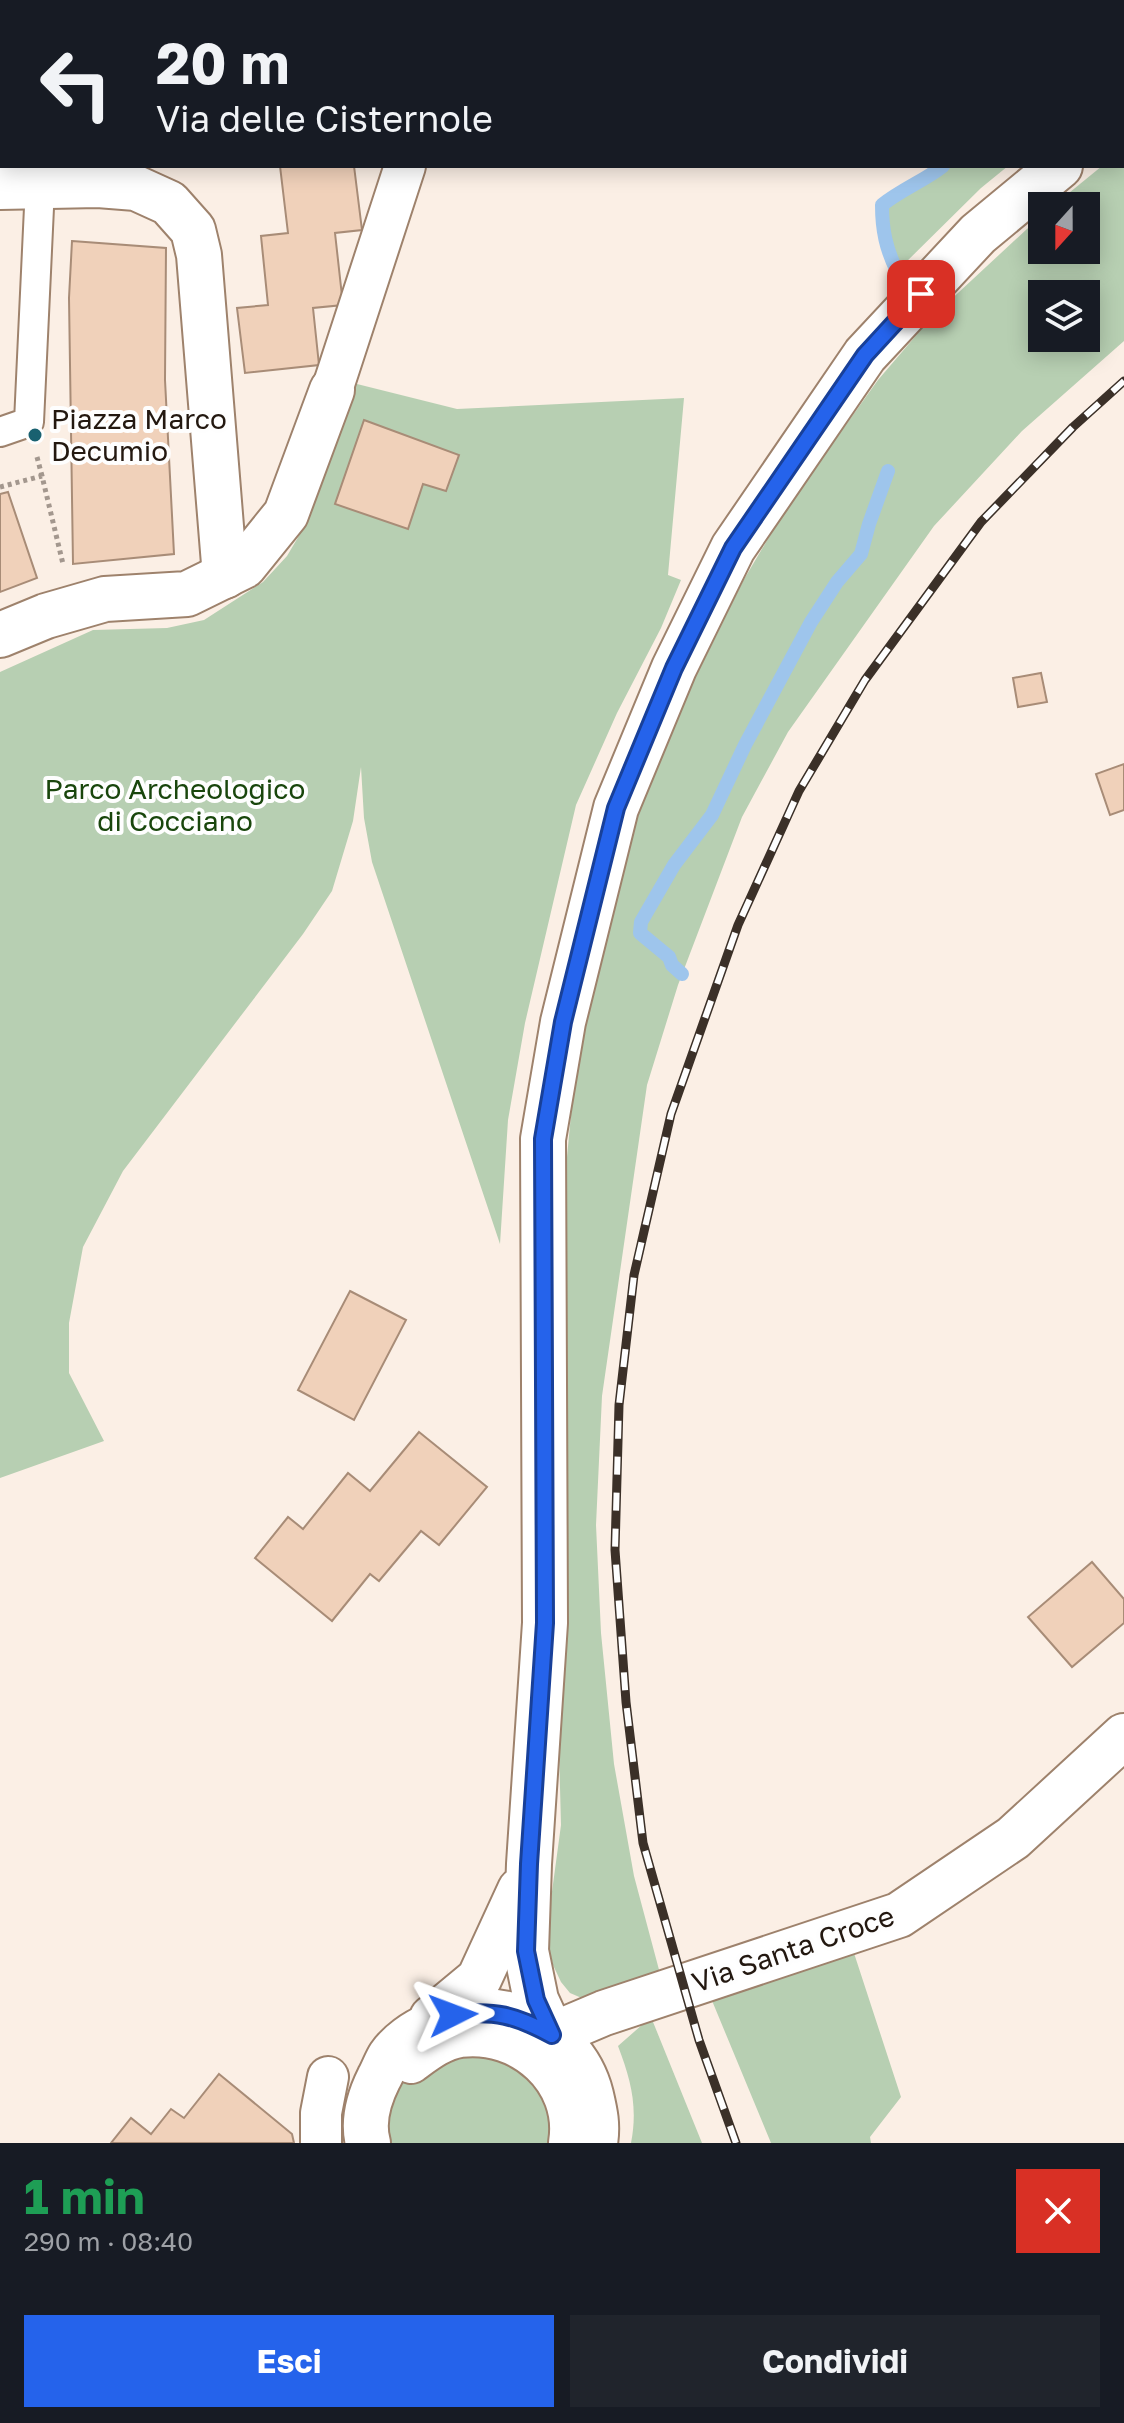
<!DOCTYPE html>
<html lang="it">
<head>
<meta charset="utf-8">
<style>
	:root { --surface:#171b24; --page:#20242c; --text:#f1f3f6; --muted:#9ea1a6; --accent:#2563eb }
	body { margin:0; font-family:"Golos Text",sans-serif; background:var(--page); color:var(--text); height:100vh; display:flex; flex-direction:column; font-size:30px; white-space:nowrap }
	* { box-sizing:border-box; margin:0 }
	p { font-size:26px; color:var(--muted) }
	.icon { flex:none; width:44px; height:44px; fill:none; stroke:currentColor; stroke-width:2; stroke-linecap:round; stroke-linejoin:round }
	.map { position:relative; height:2143px; overflow:hidden }
	.drawer { display:flex; flex-direction:column; background:var(--surface); flex:1 }
	.drawer>* { flex:none }
	.hud { position:absolute; left:0px; top:0px; width:1124px; height:168px; box-shadow:0 4px 20px #0003; background:#171b24; color:var(--text); overflow:hidden }
	.needle { width:52px; rotate:201deg }
	.controls { position:absolute; left:1028px; top:192px; display:grid; gap:16px }
	.controls a { display:grid; place-items:center; width:72px; height:72px; border-radius:0px; background:var(--surface); box-shadow:0 4px 20px #0003; font-size:40px }
	.pin { position:absolute; display:grid; place-items:center; width:68px; height:68px; color:#fff; margin:-34px; border-radius:16px; box-shadow:0 4px 12px #0006 }
	.me { position:absolute; width:88px; margin:-44px; rotate:87deg; stroke-linejoin:round; filter:drop-shadow(0 0 6px #0008) }
	.turn { display:flex; align-items:center; gap:28px; height:168px; padding:0 24px; font-size:36px }
	.turn .icon { width:104px; height:104px; stroke-width:2.5 }
	.turn b { display:block; font-size:56px; line-height:68px }
	.round { display:grid; place-items:center; flex:none; width:84px; height:84px; border-radius:0px; background:var(--page) }
	.overview { display:flex; align-items:center; justify-content:space-between; height:136px; padding:0 24px }
	h1 { font-size:48px; font-weight:700; line-height:60px; color:#1e9e55 }
	.button { display:flex; gap:16px; margin-top:auto; padding:16px 24px }
	.button a { flex:1; height:92px; border-radius:0px; background:var(--accent); color:#fff; font-size:32px; font-weight:700; line-height:92px; text-align:center }
	.button a+a { background:var(--page); color:var(--text) }
	.map>svg:first-child { display:block }
	.green { fill:#b7cfb2; fill-rule:evenodd }
	.lines { fill:none; stroke-linecap:round; stroke-linejoin:round }
	.stream { stroke:#9ec5ec; stroke-width:14 }
	.building { fill:#f0d1ba; stroke:#a88c77; stroke-width:2 }
	.service-casing { stroke:#9e826c; stroke-width:32 }
	.pedestrian-casing { stroke:#9e826c; stroke-width:44 }
	.minor-casing { stroke:#9e826c; stroke-width:48 }
	.path { stroke:#a3978e; stroke-width:5; stroke-dasharray:4 4; stroke-linecap:butt }
	.service { stroke:#fff; stroke-width:28 }
	.pedestrian { stroke:#fff; stroke-width:40 }
	.minor { stroke:#fff; stroke-width:44 }
	.rail-casing { stroke:#3b3028; stroke-width:9 }
	.rail { stroke:#fefefe; stroke-width:6; stroke-dasharray:18; stroke-linecap:butt }
	.route-casing { stroke:#184099; stroke-width:20 }
	.route { stroke:#2563eb; stroke-width:14 }
	.poi-dot { fill:#196170; stroke:#fefefe; stroke-width:3 }
	.labels { text-anchor:middle; stroke-width:8; stroke-linejoin:round; paint-order:stroke }
	.poi-label { font-size:28px; fill:#231810; stroke:#fefefe; text-anchor:start }
	.park-label { font-size:28px; fill:#19460c; stroke:#fefefe }
	.street-label { font-size:28px; fill:#231810; stroke:#fefefe }
</style>
</head>
<body>
<div class="map">
<svg width="1124" height="2143" viewBox="0 0 1124 2143">
	<rect width="100%" height="100%" fill="#fbefe5"/>
	<g class="green">
		<path d="M 1124,150 L 1124,341 L 1022,431 L 934,526 L 788,732 L 742,817 L 678,985 L 647,1085 L 602,1396 L 596,1525 L 601,1633 L 614,1764 L 634,1876 L 662,1981 L 584,1999 L 570,1993 L 561,1982 L 553,1965 L 546,1936 L 561,1825 L 557,1674 L 567,1157 L 575,1072 L 606,924 L 639,807 L 664,741 L 743,581 L 785,510 L 878,380 L 931,318 L 1042,215 L 1042,250 L 1086,250 L 1086,206 L 1053,206 L 1102,166 L 1122,166 ZM 1042,294 L 1086,294 L 1086,338 L 1042,338 Z"/>
		<path d="M 943,166 L 1008,166 L 981,188 L 897,271 C 886,249 882,230 882,205 C 902,189 924,181 943,166 Z"/>
		<path d="M 353,383 L 457,409 L 684,398 L 668,575 L 681,580 L 661,628 L 617,713 L 576,805 L 525,1023 L 508,1120 L 500,1244 L 372,862 L 364,818 L 361,767 L 353,821 L 332,891 L 303,934 L 123,1171 L 83,1247 L 69,1323 L 69,1373 L 104,1441 L 0,1478 L 0,672 L 93,630 L 167,628 L 204,620 L 263,582 L 287,556 L 300,534 ZM 364,420 L 459,455 L 446,491 L 423,484 L 336,504 Z"/>
		<path d="M 852,1947 L 901,2097 L 870,2137 L 871,2143 L 771,2143 L 708,1991 Z"/>
		<path d="M 651,2017 L 702,2143 L 631,2143 C 638,2107 631,2080 618,2046 Z"/>
		<path d="M 515,2044 L 569,2143 L 384,2143 L 388,2096 L 405,2068 Z"/>
	</g>
	<g class="lines">
		<g class="stream">
			<path d="M 965,0 L 965,2"/>
			<path d="M 897,271 C 886,249 882,230 882,205 C 902,189 924,181 943,166"/>
			<path d="M 682,974 L 672,965 L 669,957 L 640,933 L 641,922 L 674,865 L 712,815 L 745,745 L 811,622 L 837,582 L 861,554 L 869,524 L 888,471"/>
		</g>
	</g>
	<g class="building">
		<path d="M 280,166 L 354,166 L 362,230 L 335,233 L 343,305 L 313,308 L 319,365 L 245,373 L 237,308 L 268,305 L 261,236 L 288,233 Z"/>
		<path d="M 72,241 L 166,248 L 165,380 L 174,554 L 73,564 L 69,298 Z"/>
		<path d="M 364,420 L 459,455 L 446,491 L 423,484 L 408,529 L 335,504 Z"/>
		<path d="M 8,492 L 37,578 L 0,592 L 0,494 Z"/>
		<path d="M 1041,673 L 1047,702 L 1018,707 L 1013,678 Z"/>
		<path d="M 1124,764 L 1124,810 L 1110,815 L 1096,774 Z"/>
		<path d="M 350,1291 L 406,1320 L 354,1420 L 298,1390 Z"/>
		<path d="M 419,1432 L 487,1487 L 439,1545 L 421,1531 L 379,1581 L 370,1574 L 332,1621 L 255,1558 L 288,1517 L 303,1529 L 348,1473 L 370,1491 Z"/>
		<path d="M 1092,1562 L 1124,1599 L 1124,1623 L 1072,1667 L 1028,1617 Z"/>
		<path d="M 219,2074 L 292,2134 L 294,2143 L 111,2143 L 131,2118 L 151,2134 L 171,2109 L 184,2118 Z"/>
	</g>
	<g class="lines">
		<g class="service-casing">
			<g id="service">
				<path d="M 47,2 L 48,0"/>
				<path d="M 0,140 L 2,140"/>
				<path d="M 0,432 L 29,422 L 40,186"/>
			</g>
		</g>
		<g class="pedestrian-casing">
			<g id="pedestrian">
				<path d="M 465,2 L 465,0"/>
				<path d="M 332,390 L 405,166"/>
				<path d="M 411,2063 C 426,2052 441,2040 460,2037 C 521,2029 579,2080 569,2143"/>
				<path d="M 321,2143 L 321,2113 L 328,2077"/>
			</g>
		</g>
		<g class="minor-casing">
			<g id="minor">
				<path d="M 1122,116 L 1124,115"/>
				<path d="M 0,187 L 98,185 L 136,188 L 169,203 L 193,230 L 199,255 L 225,576"/>
				<path d="M 0,635 L 46,616 L 105,599 L 187,594 L 244,566 L 286,514 L 332,390"/>
				<path d="M 432,2018 L 479,1979 L 520,1890"/>
				<path d="M 552,2035 L 536,2000 L 526,1951 L 529,1864 L 545,1623 L 543,1139 L 563,1022 L 616,808 L 674,668 L 733,548 L 865,355 L 978,234 L 1060,166"/>
				<path d="M 552,2035 L 604,2013 L 899,1915 L 1013,1838 L 1124,1736"/>
				<path d="M 368,2143 C 362,2121 369,2098 379,2078 C 383,2071 386,2062 390,2056 C 399,2043 415,2032 429,2026 C 446,2018 462,2011 482,2011 C 532,2011 579,2047 591,2095 C 595,2112 598,2125 595,2143"/>
			</g>
		</g>
		<g class="path">
			<path d="M 37,457 L 42,476"/>
			<path d="M 0,487 L 42,476 L 63,564"/>
		</g>
		<use href="#service" class="service"/>
		<use href="#pedestrian" class="pedestrian"/>
		<use href="#minor" class="minor"/>
		<g class="rail-casing">
			<path id="rail" d="M 736,2143 L 699,2040 L 643,1843 L 626,1702 L 615,1550 L 619,1405 L 634,1275 L 671,1114 L 738,925 L 799,791 L 865,680 L 981,522 L 1073,427 L 1124,381"/>
		</g>
		<use href="#rail" class="rail"/>
	</g>
	<g class="lines">
		<g class="route-casing">
			<path id="route" d="M 453,2015 C 495,2010 515,2015 552,2035 L 536,2000 L 526,1951 L 529,1864 L 545,1623 L 543,1139 L 563,1022 L 616,808 L 674,668 L 733,548 L 865,355 L 921,294"/>
		</g>
		<use href="#route" class="route"/>
	</g>
	<circle class="poi-dot" cx="35" cy="435" r="8"/>
	<g class="labels">
		<g class="poi-label">
			<text x="51" y="429">Piazza Marco<tspan x="51" dy="32">Decumio</tspan></text>
		</g>
		<g class="park-label">
			<text x="175" y="799">Parco Archeologico<tspan x="175" dy="32">di Cocciano</tspan></text>
		</g>
		<g class="street-label">
			<text transform="translate(793 1949) rotate(-19)" y="10">Via Santa Croce</text>
		</g>
	</g>
</svg>
<div class="controls">
<a><svg class="needle" viewBox="-14 -14 28 28"><path d="M0-13l5 13h-10z" fill="#e53935"/><path d="M0 13l5-13h-10z" fill="#9ea1a6"/></svg></a>
<a><svg class="icon" aria-label="layers" viewBox="0 0 24 24"><path d="M12 4l9 5-9 5-9-5zM3 14l9 5 9-5"/></svg></a>
</div>
<div class="pin" style="left:921px;top:294px;background:#d93025"><svg class="icon" aria-label="arrive" viewBox="0 0 24 24"><path d="M6 21V4h12l-3 4 3 4H6"/></svg></div>
<svg class="me" style="left:453px;top:2015px" viewBox="-20 -20 40 40"><path d="M0-17L14 15 0 8-14 15z" fill="#2563eb" stroke="#fff" stroke-width="4"/></svg>
<div class="hud">
<div class="turn"><svg class="icon" aria-label="left" viewBox="0 0 24 24"><path d="M17 20v-9H6M10 6l-5 5 5 5"/></svg><div><b>20 m</b>Via delle Cisternole</div></div>
</div>
</div>
<section class="drawer">
<div class="overview"><div><h1>1 min</h1><p>290 m · 08:40</p></div><a class="round" style="background:#d93025;color:#fff"><svg class="icon" aria-label="close" viewBox="0 0 24 24"><path d="M6 6l12 12M18 6L6 18"/></svg></a></div>
<div class="button"><a>Esci</a><a>Condividi</a></div>
</section>
</body>
</html>
